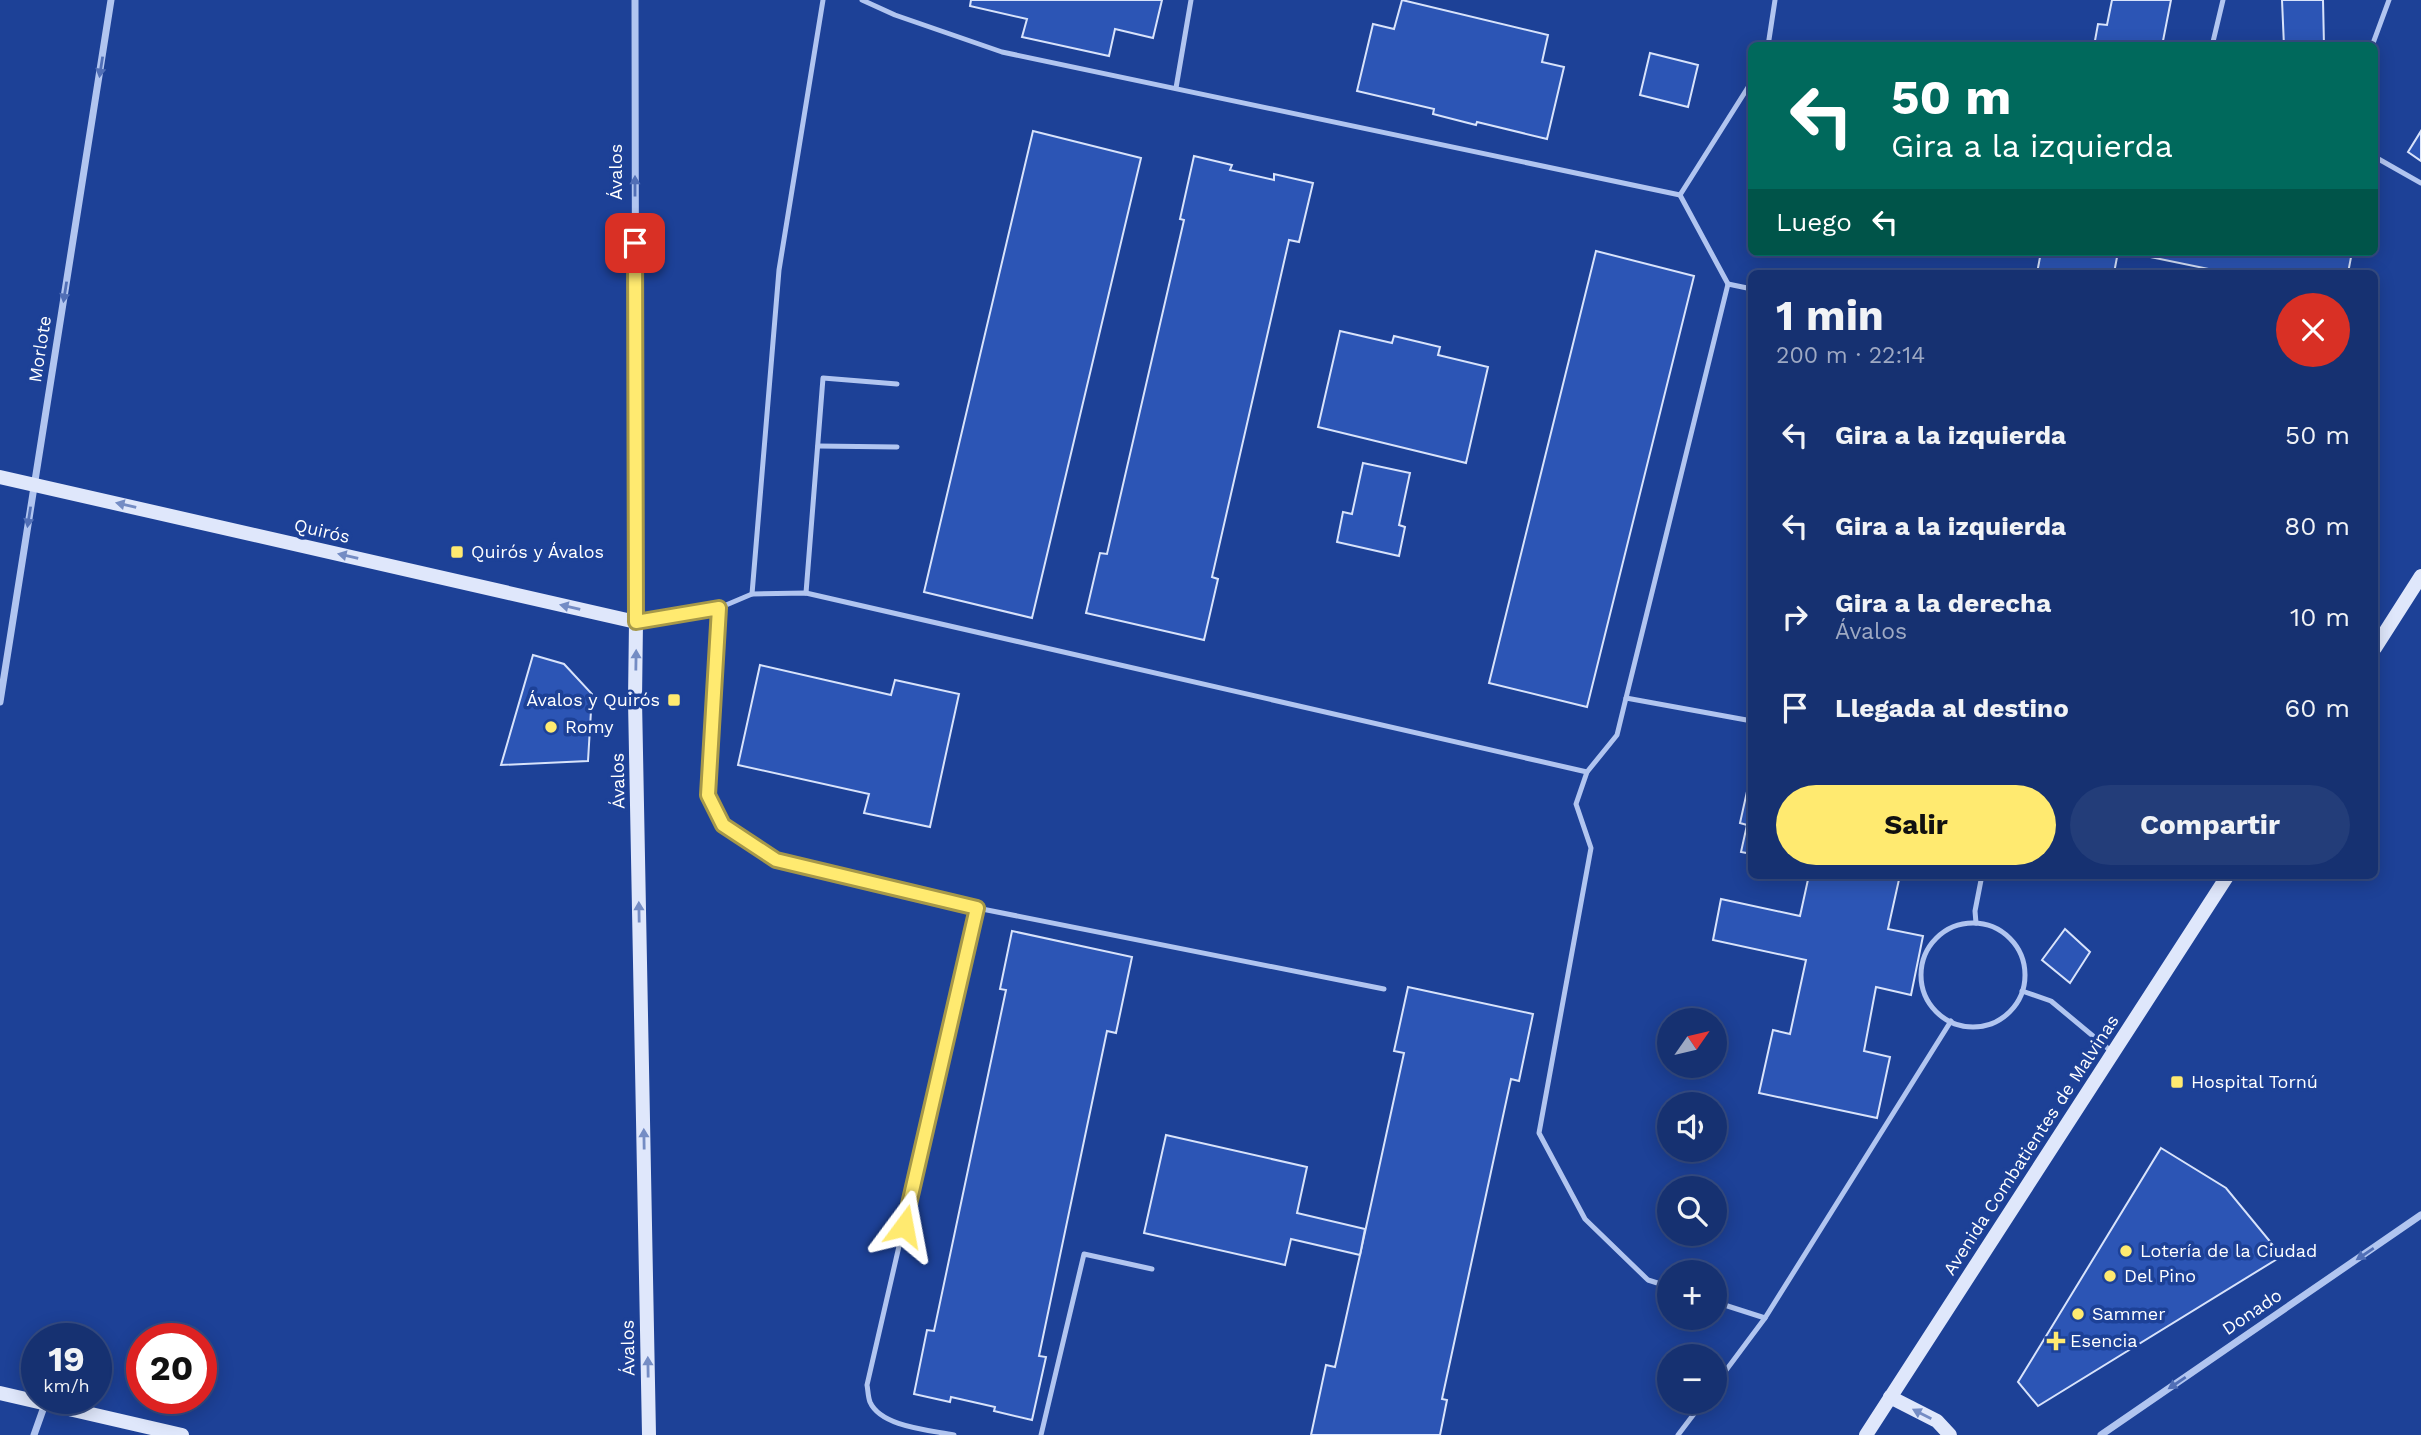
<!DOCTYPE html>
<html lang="es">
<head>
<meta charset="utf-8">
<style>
	:root { --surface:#163171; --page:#233d79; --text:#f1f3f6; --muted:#9ea9c3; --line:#354c84; --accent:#ffea70 }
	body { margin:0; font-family:"Work Sans",sans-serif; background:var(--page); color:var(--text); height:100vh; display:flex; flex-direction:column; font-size:26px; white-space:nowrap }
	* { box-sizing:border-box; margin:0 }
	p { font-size:23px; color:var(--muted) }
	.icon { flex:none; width:38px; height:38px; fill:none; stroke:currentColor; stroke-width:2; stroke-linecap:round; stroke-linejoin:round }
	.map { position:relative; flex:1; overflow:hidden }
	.details { position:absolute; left:1748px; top:270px; width:630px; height:609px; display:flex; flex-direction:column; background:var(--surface); border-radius:10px; box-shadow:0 4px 18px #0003,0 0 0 2px var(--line) }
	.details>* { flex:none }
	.top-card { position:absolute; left:1748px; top:42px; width:630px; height:214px; border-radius:10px; box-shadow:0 4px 18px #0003,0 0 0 2px var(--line); background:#00695c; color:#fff; overflow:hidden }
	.needle { width:46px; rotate:56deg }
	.fabs { position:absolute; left:1657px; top:1008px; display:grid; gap:14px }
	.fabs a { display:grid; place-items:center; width:70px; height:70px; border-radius:50%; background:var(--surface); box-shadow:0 4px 18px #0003,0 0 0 2px var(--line); font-size:35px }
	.speed { position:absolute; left:21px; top:1323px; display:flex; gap:14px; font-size:35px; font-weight:700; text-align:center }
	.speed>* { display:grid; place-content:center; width:91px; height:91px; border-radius:50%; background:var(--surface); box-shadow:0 4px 18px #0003,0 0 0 2px var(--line); line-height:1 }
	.speed small { font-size:18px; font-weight:400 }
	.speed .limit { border:10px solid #d22; background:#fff; color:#111 }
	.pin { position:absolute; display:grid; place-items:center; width:60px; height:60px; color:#fff; margin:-30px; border-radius:14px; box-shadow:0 4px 10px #0006 }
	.me { position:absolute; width:77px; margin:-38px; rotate:13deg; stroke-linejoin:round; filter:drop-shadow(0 0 5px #0008) }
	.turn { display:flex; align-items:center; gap:24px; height:147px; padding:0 28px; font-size:32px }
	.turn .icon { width:91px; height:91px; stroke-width:2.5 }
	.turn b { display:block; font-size:49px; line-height:60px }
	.then { display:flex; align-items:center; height:66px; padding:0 28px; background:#0003; gap:14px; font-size:26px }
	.round { display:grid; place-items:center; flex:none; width:74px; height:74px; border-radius:37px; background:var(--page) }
	.overview { display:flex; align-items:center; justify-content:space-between; height:119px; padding:0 28px }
	h1 { font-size:42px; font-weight:700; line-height:52px }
	.action { display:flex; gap:14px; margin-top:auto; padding:14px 28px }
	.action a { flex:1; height:80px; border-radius:42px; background:var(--accent); color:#111; font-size:28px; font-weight:700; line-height:80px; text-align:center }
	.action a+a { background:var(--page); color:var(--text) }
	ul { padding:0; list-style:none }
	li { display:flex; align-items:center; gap:21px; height:91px; padding:0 28px }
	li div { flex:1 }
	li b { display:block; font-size:26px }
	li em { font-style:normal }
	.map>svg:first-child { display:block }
	.building { fill:#2c55b5; stroke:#d8e3fb; stroke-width:2 }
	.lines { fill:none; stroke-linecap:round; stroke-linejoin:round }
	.lane { stroke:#b1c5f0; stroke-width:5 }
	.street { stroke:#b1c5f0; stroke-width:7 }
	.secondary { stroke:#dfe7fb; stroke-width:14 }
	.oneway { fill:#516fb6 }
	.oneway2 { fill:#748cc4 }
	.route-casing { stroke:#a69849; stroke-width:18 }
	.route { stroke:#ffea70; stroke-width:12 }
	.poi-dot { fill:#ffea70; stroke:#1d4197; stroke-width:2.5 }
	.labels { text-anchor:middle; stroke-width:7; stroke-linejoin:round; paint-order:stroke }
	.street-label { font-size:18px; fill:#fff; stroke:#1d4197 }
	.poi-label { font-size:18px; fill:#fff; stroke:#1d4197; text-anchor:start }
</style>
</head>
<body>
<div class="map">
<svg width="2421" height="1435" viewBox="0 0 2421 1435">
	<rect width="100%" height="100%" fill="#1d4197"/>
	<g class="building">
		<path d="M 971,0 L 1162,0 L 1153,38 L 1115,29 L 1109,56 L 1022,37 L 1027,19 L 970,6 Z"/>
		<path d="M 1402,0 L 1548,35 L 1542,62 L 1564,67 L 1547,139 L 1477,122 L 1476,125 L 1433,114 L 1434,109 L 1357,91 L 1373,24 L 1394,29 Z"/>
		<path d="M 2112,0 L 2171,0 L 2162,46 L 2094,46 L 2098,24 L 2107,25 Z"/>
		<path d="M 2282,0 L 2323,0 L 2324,46 L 2284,46 Z"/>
		<path d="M 1650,53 L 1698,65 L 1688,107 L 1640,95 Z"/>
		<path d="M 1033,131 L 1141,158 L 1032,618 L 924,592 Z"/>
		<path d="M 2421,131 L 2421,161 L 2408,152 Z"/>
		<path d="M 1194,156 L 1232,165 L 1230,170 L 1274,180 L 1274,174 L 1313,183 L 1299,242 L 1289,240 L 1212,577 L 1218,579 L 1204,640 L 1086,613 L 1100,553 L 1107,554 L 1184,220 L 1180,219 Z"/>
		<path d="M 1596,251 L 1694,276 L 1587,707 L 1489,683 Z"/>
		<path d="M 2041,252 L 2118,252 L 2114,273 L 2037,273 Z"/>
		<path d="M 2126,252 L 2352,252 L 2348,273 L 2228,273 Z"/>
		<path d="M 1340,331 L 1392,343 L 1394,336 L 1440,347 L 1438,355 L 1488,367 L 1466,463 L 1318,427 Z"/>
		<path d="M 1363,463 L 1410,473 L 1399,525 L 1405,527 L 1399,556 L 1337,542 L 1343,512 L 1352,514 Z"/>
		<path d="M 533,655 L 564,664 L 592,694 L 588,761 L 501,765 Z"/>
		<path d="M 760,665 L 891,695 L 895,680 L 959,694 L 930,827 L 864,813 L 869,794 L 738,765 Z"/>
		<path d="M 1752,769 L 1752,854 L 1741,852 L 1747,825 L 1740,823 Z"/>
		<path d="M 1809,875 L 1900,875 L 1888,929 L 1923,936 L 1911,995 L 1876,987 L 1864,1051 L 1890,1057 L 1877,1118 L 1759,1093 L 1773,1030 L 1790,1034 L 1806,960 L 1713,940 L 1721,899 L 1800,916 Z"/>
		<path d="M 2065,929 L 2090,952 L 2070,983 L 2042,960 Z"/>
		<path d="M 1012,931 L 1132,957 L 1116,1033 L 1107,1031 L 1039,1356 L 1046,1357 L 1032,1420 L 994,1411 L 995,1407 L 951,1397 L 950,1402 L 914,1394 L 927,1330 L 934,1331 L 1006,990 L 1000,989 Z"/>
		<path d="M 1408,987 L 1533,1014 L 1519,1081 L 1511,1079 L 1442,1399 L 1447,1400 L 1440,1435 L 1311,1435 L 1326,1365 L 1335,1367 L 1360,1255 L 1404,1053 L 1394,1051 Z"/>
		<path d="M 1166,1135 L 1307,1167 L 1297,1213 L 1365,1229 L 1360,1255 L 1291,1239 L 1285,1265 L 1144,1233 Z"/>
		<path d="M 2161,1148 L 2226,1188 L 2282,1256 L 2038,1406 L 2018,1382 Z"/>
	</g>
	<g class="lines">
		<g class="lane">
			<path d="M 862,0 L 895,15 L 1002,52 L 1680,195 L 1752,81"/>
			<path d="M 1768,46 L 1775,0"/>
			<path d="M 2212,46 L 2223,0"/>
			<path d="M 2372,46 L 2389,0"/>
			<path d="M 1176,88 L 1191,0"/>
			<path d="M 2375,157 L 2421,183"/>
			<path d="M 1680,195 L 1728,284"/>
			<path d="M 1752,289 L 1728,284 L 1626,698 L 1752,721"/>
			<path d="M 818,446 L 897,447"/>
			<path d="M 806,593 L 823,378 L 897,384"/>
			<path d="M 752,594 L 779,270 L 823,0"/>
			<path d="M 719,608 L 708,795 L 723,825 L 776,860 L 977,908 L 1384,989"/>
			<path d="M 636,622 L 719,608 L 752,594 L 806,593 L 1587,772"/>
			<path d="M 1626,698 L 1617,735 L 1587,772 L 1576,804 L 1591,848 L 1539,1133 L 1585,1219 L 1648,1280 L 1670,1287"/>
			<path d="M 1976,923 L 1975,911 L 1982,875"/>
			<circle cx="1973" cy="975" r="52"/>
			<path d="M 2022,991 L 2051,1001 L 2111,1051"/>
			<path d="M 1715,1302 L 1765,1318 L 1951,1021"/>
			<path d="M 1715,1385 L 1765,1318"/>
			<path d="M 954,1435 C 930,1430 881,1427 870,1402 C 868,1397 868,1390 867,1385 L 977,908"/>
			<path d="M 1041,1435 L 1084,1254 L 1152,1269"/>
			<path d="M 1678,1435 L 1703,1402"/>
		</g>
		<g class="street">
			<path d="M 635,0 L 636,622"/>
			<path d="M 0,702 L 111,0"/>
			<path d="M 34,1435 L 45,1404"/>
			<path d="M 2101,1435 L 2421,1215"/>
		</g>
		<g class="secondary">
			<path d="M 0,477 L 636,622 L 635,700 L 649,1435"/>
			<path d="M 2375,648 L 2421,576"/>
			<path d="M 0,1393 L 182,1435"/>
			<path d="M 1890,1397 L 1937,1421 L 1950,1435"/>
			<path d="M 1866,1435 L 2228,875"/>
		</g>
	</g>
	<defs><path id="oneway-solid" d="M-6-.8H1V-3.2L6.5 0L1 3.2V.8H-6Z" transform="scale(1.75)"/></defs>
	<g class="oneway">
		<use href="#oneway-solid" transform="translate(101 67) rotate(99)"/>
		<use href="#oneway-solid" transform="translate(635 186) rotate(-90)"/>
		<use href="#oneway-solid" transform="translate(65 292) rotate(99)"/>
		<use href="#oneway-solid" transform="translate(29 517) rotate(99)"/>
		<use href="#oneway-solid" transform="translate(2365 1254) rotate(146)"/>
		<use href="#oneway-solid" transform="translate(2177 1383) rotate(146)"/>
	</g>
	<g class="oneway2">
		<use href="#oneway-solid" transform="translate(126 505) rotate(-167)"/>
		<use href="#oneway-solid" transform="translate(348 556) rotate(-167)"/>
		<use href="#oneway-solid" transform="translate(570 607) rotate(-167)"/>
		<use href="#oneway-solid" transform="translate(636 660) rotate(-89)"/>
		<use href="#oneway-solid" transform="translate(639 912) rotate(-91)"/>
		<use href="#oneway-solid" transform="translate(644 1139) rotate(-91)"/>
		<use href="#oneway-solid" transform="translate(648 1367) rotate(-91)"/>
		<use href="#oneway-solid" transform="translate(1922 1414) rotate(-153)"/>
	</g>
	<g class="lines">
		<g class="route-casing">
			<path id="route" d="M 635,243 L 636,622 L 719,608 L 708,795 L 723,825 L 776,860 L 977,908 L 904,1226"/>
		</g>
		<use href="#route" class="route"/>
	</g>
	<g class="poi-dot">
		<rect x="450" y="545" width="14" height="14" rx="3.5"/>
		<rect x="667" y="693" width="14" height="14" rx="3.5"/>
		<circle cx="551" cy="727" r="7"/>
		<rect x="2170" y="1075" width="14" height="14" rx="3.5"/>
		<circle cx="2126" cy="1251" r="7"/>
		<circle cx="2110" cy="1276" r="7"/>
		<circle cx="2078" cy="1314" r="7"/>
		<path d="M2052.5 1330.5h7v7h7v7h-7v7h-7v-7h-7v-7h7z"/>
	</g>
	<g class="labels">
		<g class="street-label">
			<text transform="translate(616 172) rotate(-90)" y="6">Ávalos</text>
			<text transform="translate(40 349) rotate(-81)" y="6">Morlote</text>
			<text transform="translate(322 531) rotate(13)" y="6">Quirós</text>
			<text transform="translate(618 781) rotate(-91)" y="6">Ávalos</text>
			<text transform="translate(2031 1145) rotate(-57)" y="6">Avenida Combatientes de Malvinas</text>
			<text transform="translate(2252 1312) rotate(-34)" y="6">Donado</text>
			<text transform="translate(628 1348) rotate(-91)" y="6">Ávalos</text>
		</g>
		<g class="poi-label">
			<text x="471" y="558">Quirós y Ávalos</text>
			<text x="660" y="706" text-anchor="end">Ávalos y Quirós</text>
			<text x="565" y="733">Romy</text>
			<text x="2191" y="1088">Hospital Tornú</text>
			<text x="2140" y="1257">Lotería de la Ciudad</text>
			<text x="2124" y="1282">Del Pino</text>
			<text x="2092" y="1320">Sammer</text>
			<text x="2070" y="1347">Esencia</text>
		</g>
	</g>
</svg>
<div class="fabs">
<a><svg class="needle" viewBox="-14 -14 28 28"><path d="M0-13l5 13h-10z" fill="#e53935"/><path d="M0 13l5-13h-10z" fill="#9ea9c3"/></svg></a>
<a><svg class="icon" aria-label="sound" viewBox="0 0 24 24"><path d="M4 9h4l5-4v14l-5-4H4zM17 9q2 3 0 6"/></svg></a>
<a><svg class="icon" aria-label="search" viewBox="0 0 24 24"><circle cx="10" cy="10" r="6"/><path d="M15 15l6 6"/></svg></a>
<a>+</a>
<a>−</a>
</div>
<div class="speed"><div>19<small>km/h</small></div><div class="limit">20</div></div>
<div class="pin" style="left:635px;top:243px;background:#d93025"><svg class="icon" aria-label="arrive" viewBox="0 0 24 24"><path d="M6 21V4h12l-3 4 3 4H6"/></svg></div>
<svg class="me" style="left:904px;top:1226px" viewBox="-20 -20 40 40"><path d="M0-17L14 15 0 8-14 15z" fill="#ffea70" stroke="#fff" stroke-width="4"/></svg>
<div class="top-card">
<div class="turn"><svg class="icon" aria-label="left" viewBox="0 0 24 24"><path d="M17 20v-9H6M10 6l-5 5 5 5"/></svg><div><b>50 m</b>Gira a la izquierda</div></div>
<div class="then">Luego<svg class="icon" aria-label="left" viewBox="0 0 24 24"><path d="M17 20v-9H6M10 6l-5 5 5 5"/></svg></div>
</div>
<section class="details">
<div class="overview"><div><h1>1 min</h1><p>200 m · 22:14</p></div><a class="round" style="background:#d93025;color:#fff"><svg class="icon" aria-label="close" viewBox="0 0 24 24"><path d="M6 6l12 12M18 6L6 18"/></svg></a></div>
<ul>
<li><svg class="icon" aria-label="left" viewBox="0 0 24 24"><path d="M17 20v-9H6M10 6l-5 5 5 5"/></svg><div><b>Gira a la izquierda</b></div><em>50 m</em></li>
<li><svg class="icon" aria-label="left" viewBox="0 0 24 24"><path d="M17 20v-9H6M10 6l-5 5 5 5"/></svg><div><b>Gira a la izquierda</b></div><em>80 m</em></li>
<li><svg class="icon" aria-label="right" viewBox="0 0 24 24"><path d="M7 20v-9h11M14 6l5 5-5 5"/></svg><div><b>Gira a la derecha</b><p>Ávalos</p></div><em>10 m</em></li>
<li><svg class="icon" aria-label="arrive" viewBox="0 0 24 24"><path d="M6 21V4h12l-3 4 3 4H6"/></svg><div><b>Llegada al destino</b></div><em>60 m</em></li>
</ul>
<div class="action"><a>Salir</a><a>Compartir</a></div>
</section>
</div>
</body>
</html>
